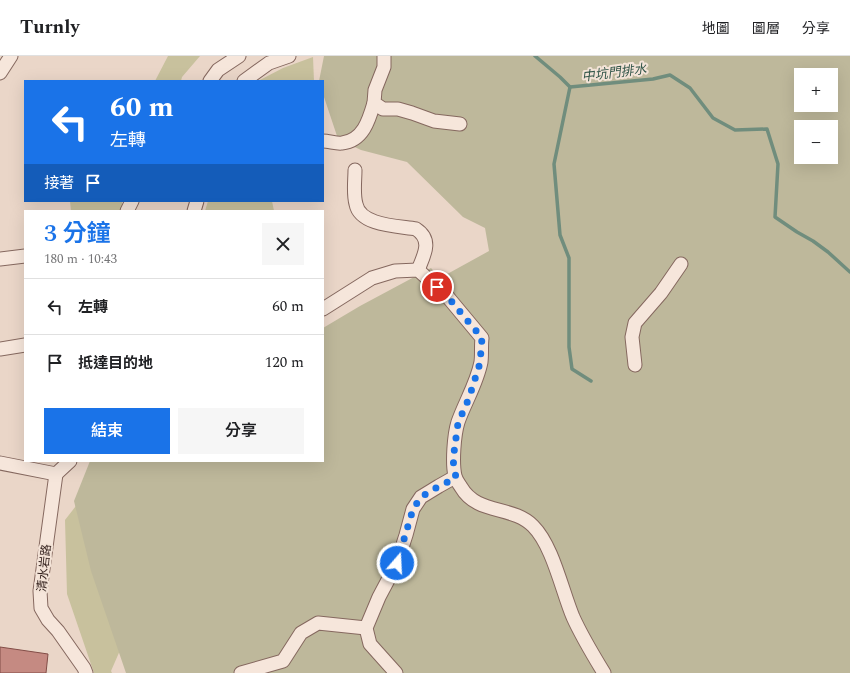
<!DOCTYPE html>
<html lang="zh-TW">
<head>
<meta charset="utf-8">
<style>
	:root { --surface:#fff; --page:#f6f6f6; --text:#202124; --muted:#757577; --line:#e0e0e0; --accent:#1a73e8 }
	body { margin:0; font-family:Spectral,"Noto Sans TC",serif; background:var(--page); color:var(--text); height:100vh; display:flex; flex-direction:column; font-size:15px; white-space:nowrap }
	* { box-sizing:border-box; margin:0 }
	p { font-size:13px; color:var(--muted) }
	.icon { flex:none; width:22px; height:22px; fill:none; stroke:currentColor; stroke-width:2; stroke-linecap:round; stroke-linejoin:round }
	.map { position:relative; flex:1; overflow:hidden }
	.drawer { position:absolute; left:24px; top:154px; width:300px; height:252px; display:flex; flex-direction:column; background:var(--surface); border-radius:0px; box-shadow:0 4px 16px #0002 }
	.drawer>* { flex:none }
	.top-card { position:absolute; left:24px; top:24px; width:300px; height:122px; border-radius:0px; box-shadow:0 4px 16px #0002; background:#1a73e8; color:#fff; overflow:hidden }
	.tools { position:absolute; left:794px; top:12px; display:grid; gap:8px }
	.tools a { display:grid; place-items:center; width:44px; height:44px; border-radius:0px; background:var(--surface); box-shadow:0 4px 16px #0002; font-size:20px }
	.pin { position:absolute; display:grid; place-items:center; width:34px; height:34px; color:#fff; margin:-17px; border:2px solid #fff; border-radius:50%; box-shadow:0 1px 4px #0007 }
	.me { position:absolute; width:44px; margin:-22px; rotate:19deg; stroke-linejoin:round; filter:drop-shadow(0 0 3px #0008) }
	.turn { display:flex; align-items:center; gap:14px; height:84px; padding:0 20px; font-size:18px }
	.turn .icon { width:52px; height:52px; stroke-width:2.5 }
	.turn b { display:block; font-size:28px; line-height:34px }
	.then { display:flex; align-items:center; height:38px; padding:0 20px; background:#0003; gap:8px; font-size:15px }
	.round { display:grid; place-items:center; flex:none; width:42px; height:42px; border-radius:0px; background:var(--page) }
	.overview { display:flex; align-items:center; justify-content:space-between; height:68px; padding:0 20px }
	h1 { font-size:24px; font-weight:600; line-height:30px; color:var(--accent) }
	.primary-button { display:flex; gap:8px; margin-top:auto; padding:8px 20px }
	.primary-button a { flex:1; height:46px; border-radius:0px; background:var(--accent); color:#fff; font-size:16px; font-weight:600; line-height:46px; text-align:center }
	.primary-button a+a { background:var(--page); color:var(--text) }
	ul { padding:0; list-style:none }
	li { display:flex; align-items:center; gap:12px; height:56px; padding:0 20px; border-top:1px solid var(--line) }
	li div { flex:1 }
	li b { display:block; font-size:15px }
	li em { font-style:normal }
	header { display:flex; align-items:center; gap:24px; box-sizing:border-box; height:56px; padding:0 20px; background:var(--surface); border-bottom:1px solid var(--line) }
	header strong { font-size:19px }
	nav { display:flex; gap:22px; margin-inline-start:auto; font-size:14px }
	.map>svg:first-child { display:block }
	.green { fill:#c8c19d }
	.cemetery { fill:#beb89b; fill-rule:evenodd }
	.lines { fill:none; stroke-linecap:round; stroke-linejoin:round }
	.stream { stroke:#708d7d; stroke-width:3.5 }
	.building { fill:#c58a82; stroke:#824d47 }
	.minor-casing { stroke:#85685f; stroke-width:15 }
	.minor { stroke:#f6e6db; stroke-width:13 }
	.route { stroke:#1a73e8; stroke-width:7; stroke-dasharray:0 12.6 }
	.labels { text-anchor:middle; stroke-width:4; stroke-linejoin:round; paint-order:stroke }
	.street-label { font-size:12px; fill:#372521; stroke:#f3e3d7 }
	.water-label { font-size:13px; font-style:italic; fill:#325549; stroke:#f3e3d7 }
</style>
</head>
<body>
<header>
<strong>Turnly</strong>
<nav><a>地圖</a><a>圖層</a><a>分享</a></nav>
</header>
<div class="map">
<svg width="850" height="617" viewBox="0 0 850 617">
	<rect width="100%" height="100%" fill="#ead6c8"/>
	<g class="green">
		<path d="M 168,0 L 200,0 L 182,21 L 181,25 L 155,25 Z"/>
		<path d="M 313,1 L 314,25 L 258,25 L 283,12 Z"/>
		<path d="M 70,145 L 122,145 L 123,155 L 71,155 Z"/>
		<path d="M 208,145 L 272,145 L 274,155 L 205,155 Z"/>
		<path d="M 111,405 L 159,405 L 135,560 L 111,615 L 112,617 L 94,617 L 67,538 L 65,464 Z"/>
	</g>
	<path class="cemetery" d="M 324,0 L 850,0 L 850,617 L 126,617 L 91,515 L 74,445 L 90,405 L 323,405 L 323,272 L 360,250 L 431,212 L 440,222 L 489,195 L 485,172 L 463,161 L 407,106 L 361,94 L 338,83 L 323,38 L 323,25 L 319,25 ZM 801,19 L 831,19 L 831,49 L 801,49 ZM 801,71 L 831,71 L 831,101 L 801,101 Z"/>
	<g class="lines">
		<g class="stream">
			<path d="M 535,0 L 560,21 L 570,31 L 653,23 L 670,19 L 690,32 L 713,62 L 735,74 L 767,73 L 778,108 L 775,161 L 797,176 L 813,185 L 828,196 L 850,216"/>
			<path d="M 570,31 L 554,108 L 560,179 L 569,202 L 569,291 L 572,313 L 591,325"/>
		</g>
	</g>
	<path class="building" d="M 0,591 L 48,598 L 46,617 L 0,617 Z"/>
	<g class="lines">
		<g class="minor-casing">
			<g id="minor">
				<path d="M 384,0 L 384,11 L 375,34 L 374,47 L 383,53 L 398,53 L 412,57 L 434,65 L 460,68"/>
				<path d="M 0,17 L 11,0"/>
				<path d="M 210,25 L 218,14 L 239,0"/>
				<path d="M 244,25 L 269,7 L 289,0"/>
				<path d="M 323,85 C 329,85 337,88 342,87 C 363,85 369,64 374,47"/>
				<path d="M 355,114 C 355,124 353,138 356,148 C 360,170 399,170 416,173 C 433,184 424,199 418,214"/>
				<path d="M 127,155 L 132,145"/>
				<path d="M 194,155 L 197,145"/>
				<path d="M 0,203 L 25,200"/>
				<path d="M 323,253 L 372,222 L 395,215 L 418,214 L 447,240 L 482,282 C 481,290 482,298 481,306 C 477,327 465,346 458,366 C 454,379 452,407 455,420 C 456,424 459,428 461,431 C 477,459 512,449 533,470 C 553,490 562,535 573,561 C 582,581 593,599 604,617"/>
				<path d="M 0,293 L 25,289"/>
				<path d="M 635,309 L 632,281 L 635,267 L 661,237 L 681,208"/>
				<path d="M 0,407 L 56,418"/>
				<path d="M 56,418 L 40,535 L 41,552 L 48,564 L 58,575 L 84,612 L 86,617"/>
				<path d="M 56,418 L 70,405"/>
				<path d="M 241,617 L 283,605 L 301,577 L 318,567 L 366,572"/>
				<path d="M 396,617 L 370,588 L 366,572 L 379,541 L 397,507 L 406,479 L 413,453 L 421,441 L 439,430 L 455,421"/>
			</g>
		</g>
		<use href="#minor" class="minor"/>
	</g>
	<g class="lines">
		<path class="route" d="M 397,507 L 413,453 L 421,441 L 439,430 L 456,422 L 453,404 L 458,367 L 469,342 L 480,307 L 482,282 L 447,240 L 437,231"/>
	</g>
	<g class="labels">
		<g class="street-label">
			<text transform="translate(44 512) rotate(-84)" y="4">清水岩路</text>
		</g>
		<g class="water-label">
			<text transform="translate(614 16) rotate(-7)" y="5">中坑門排水</text>
		</g>
	</g>
</svg>
<div class="tools">
<a>+</a>
<a>−</a>
</div>
<div class="pin" style="left:437px;top:231px;background:#d93025"><svg class="icon" aria-label="arrive" viewBox="0 0 24 24"><path d="M6 21V4h12l-3 4 3 4H6"/></svg></div>
<svg class="me" style="left:397px;top:507px" viewBox="-20 -20 40 40"><circle r="17" fill="#1a73e8" stroke="#fff" stroke-width="3"/><path d="M0-11L8 9 0 5-8 9z" fill="#fff"/></svg>
<div class="top-card">
<div class="turn"><svg class="icon" aria-label="left" viewBox="0 0 24 24"><path d="M17 20v-9H6M10 6l-5 5 5 5"/></svg><div><b>60 m</b>左轉</div></div>
<div class="then">接著<svg class="icon" aria-label="arrive" viewBox="0 0 24 24"><path d="M6 21V4h12l-3 4 3 4H6"/></svg></div>
</div>
<section class="drawer">
<div class="overview"><div><h1>3 分鐘</h1><p>180 m · 10:43</p></div><a class="round"><svg class="icon" aria-label="close" viewBox="0 0 24 24"><path d="M6 6l12 12M18 6L6 18"/></svg></a></div>
<ul>
<li><svg class="icon" aria-label="left" viewBox="0 0 24 24"><path d="M17 20v-9H6M10 6l-5 5 5 5"/></svg><div><b>左轉</b></div><em>60 m</em></li>
<li><svg class="icon" aria-label="arrive" viewBox="0 0 24 24"><path d="M6 21V4h12l-3 4 3 4H6"/></svg><div><b>抵達目的地</b></div><em>120 m</em></li>
</ul>
<div class="primary-button"><a>結束</a><a>分享</a></div>
</section>
</div>
</body>
</html>
